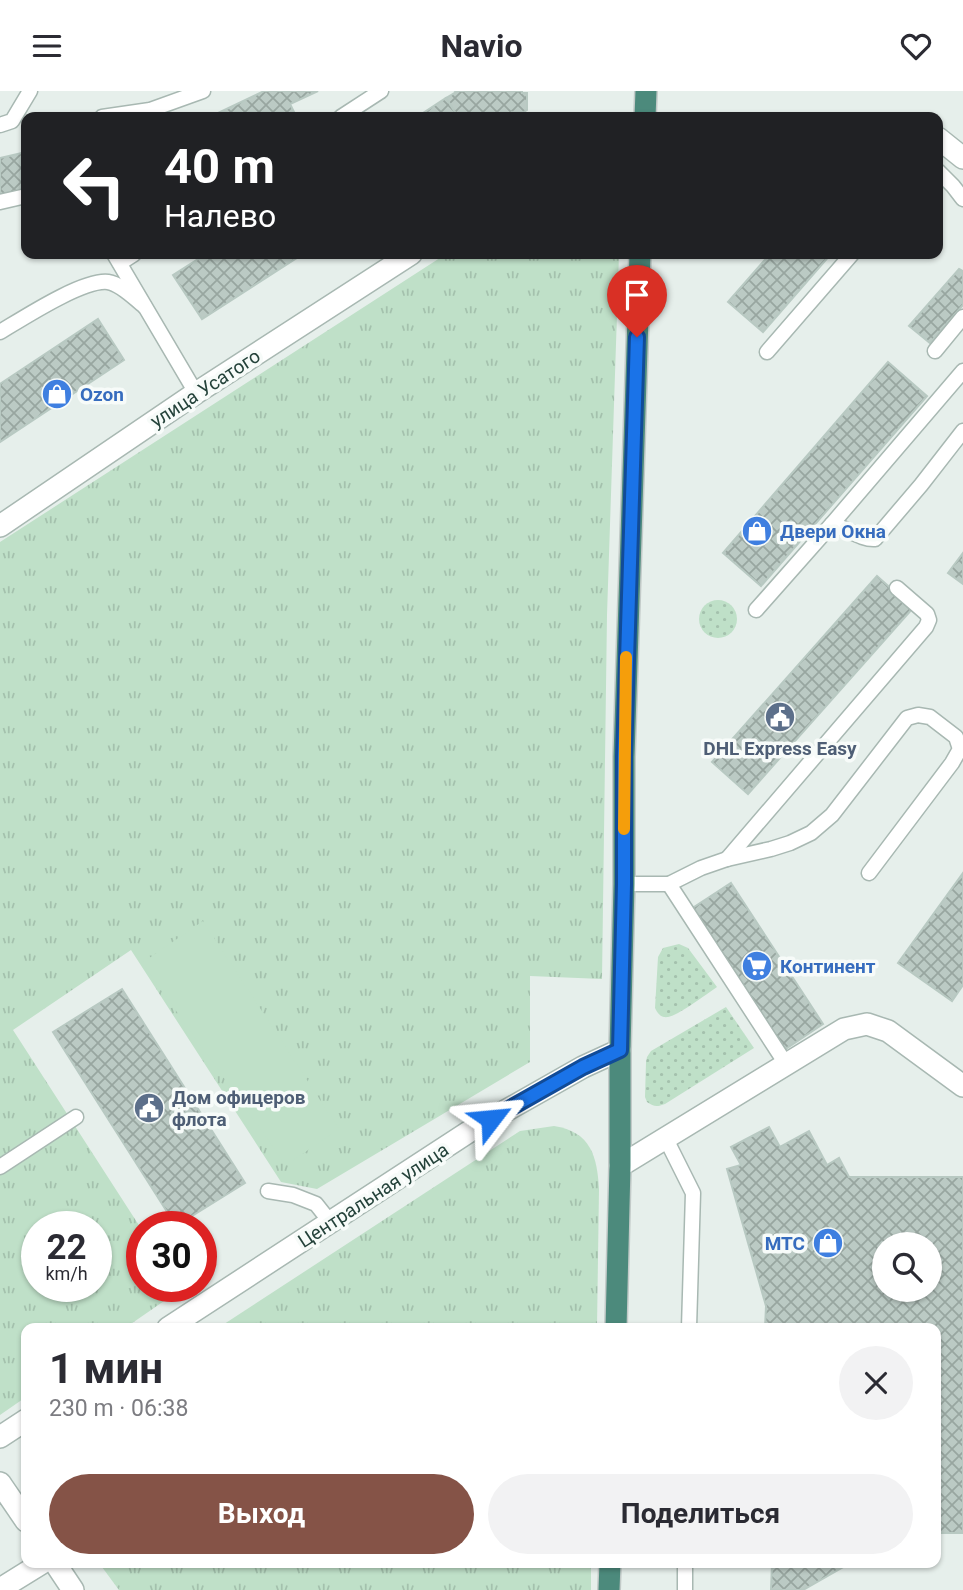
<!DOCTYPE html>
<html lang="ru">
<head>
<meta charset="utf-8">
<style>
	:root { --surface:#fff; --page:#f2f2f3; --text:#2b2b33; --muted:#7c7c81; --accent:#855347 }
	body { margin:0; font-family:Roboto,sans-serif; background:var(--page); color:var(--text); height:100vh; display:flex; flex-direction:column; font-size:26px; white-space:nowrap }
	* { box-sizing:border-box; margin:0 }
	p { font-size:23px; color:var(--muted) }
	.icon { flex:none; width:38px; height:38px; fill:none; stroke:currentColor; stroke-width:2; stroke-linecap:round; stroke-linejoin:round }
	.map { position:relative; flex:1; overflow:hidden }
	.panel { position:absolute; left:21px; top:1232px; width:920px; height:245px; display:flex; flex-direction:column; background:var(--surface); border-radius:14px; box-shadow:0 2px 5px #0004 }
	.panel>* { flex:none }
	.top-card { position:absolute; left:21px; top:21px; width:922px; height:147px; border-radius:14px; box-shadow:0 2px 5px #0004; background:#202124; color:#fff; overflow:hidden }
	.fabs { position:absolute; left:872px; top:1141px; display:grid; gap:14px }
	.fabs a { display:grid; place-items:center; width:70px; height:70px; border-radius:50%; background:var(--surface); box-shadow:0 2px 5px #0004; font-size:35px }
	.speed { position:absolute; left:21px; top:1120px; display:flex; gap:14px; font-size:35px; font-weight:700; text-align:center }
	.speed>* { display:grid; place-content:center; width:91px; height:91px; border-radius:50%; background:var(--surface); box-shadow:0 2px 5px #0004; line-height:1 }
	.speed small { font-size:18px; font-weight:400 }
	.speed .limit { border:10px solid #d22; background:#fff; color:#111 }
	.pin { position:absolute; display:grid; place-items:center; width:60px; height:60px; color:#fff; margin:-72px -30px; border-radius:50% 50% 50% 0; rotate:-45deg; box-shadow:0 0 7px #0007 }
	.pin .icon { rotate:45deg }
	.me { position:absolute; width:77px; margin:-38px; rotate:61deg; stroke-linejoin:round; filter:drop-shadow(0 0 5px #0008) }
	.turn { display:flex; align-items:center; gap:24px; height:147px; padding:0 28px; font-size:32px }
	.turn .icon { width:91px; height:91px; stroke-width:2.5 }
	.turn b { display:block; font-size:49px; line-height:60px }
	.round { display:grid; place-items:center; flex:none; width:74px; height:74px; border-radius:37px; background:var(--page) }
	.headline { display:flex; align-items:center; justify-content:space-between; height:119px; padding:0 28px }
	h1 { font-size:42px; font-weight:700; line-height:52px }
	.cta { display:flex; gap:14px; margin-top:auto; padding:14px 28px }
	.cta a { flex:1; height:80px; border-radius:42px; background:var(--accent); color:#fff; font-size:28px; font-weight:700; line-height:80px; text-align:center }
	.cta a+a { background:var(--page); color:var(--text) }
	header { display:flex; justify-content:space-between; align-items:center; height:91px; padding:0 28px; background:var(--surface); font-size:32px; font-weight:700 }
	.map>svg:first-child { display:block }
	.grass { fill:url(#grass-dots) }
	.park { fill:url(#park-tufts); fill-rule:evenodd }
	.pitch { fill:#bfe0c8 }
	.building { fill:url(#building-cross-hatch); stroke:#b8c9c2; stroke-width:2; fill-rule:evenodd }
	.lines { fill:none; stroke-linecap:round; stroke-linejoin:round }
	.service-casing { stroke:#a8b8b2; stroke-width:17 }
	.minor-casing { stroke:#a8b8b2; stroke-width:24 }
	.tertiary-casing { stroke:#a8b8b2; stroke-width:24 }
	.trunk-casing { stroke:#c2cac8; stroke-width:24 }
	.service { stroke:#fff; stroke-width:14 }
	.minor { stroke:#fff; stroke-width:21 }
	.tertiary { stroke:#fff; stroke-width:21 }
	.trunk { stroke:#4c8a7c; stroke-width:21 }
	.route-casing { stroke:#114b97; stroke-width:18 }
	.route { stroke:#1a73e8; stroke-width:12 }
	.slow { stroke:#f59e0b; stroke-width:12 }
	.labels { text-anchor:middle; stroke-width:7; stroke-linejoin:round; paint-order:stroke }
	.street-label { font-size:19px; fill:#24423a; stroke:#f7fbf9 }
	.shop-label { font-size:19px; font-weight:bold; fill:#366cbe; stroke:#f7fbf9; text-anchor:start }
	.service-label { font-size:19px; font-weight:bold; fill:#4e5e75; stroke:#f7fbf9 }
</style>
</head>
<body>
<header><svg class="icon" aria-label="menu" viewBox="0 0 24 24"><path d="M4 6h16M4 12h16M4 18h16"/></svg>Navio<svg class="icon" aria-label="heart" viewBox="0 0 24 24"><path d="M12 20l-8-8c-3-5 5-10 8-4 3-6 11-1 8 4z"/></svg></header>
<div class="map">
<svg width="963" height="1499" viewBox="0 0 963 1499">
	<defs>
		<pattern id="grass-dots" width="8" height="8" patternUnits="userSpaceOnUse" patternTransform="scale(1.75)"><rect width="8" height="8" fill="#bfe0c8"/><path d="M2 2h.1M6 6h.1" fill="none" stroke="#a4c1ad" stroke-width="1.8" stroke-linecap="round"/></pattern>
		<pattern id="park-tufts" width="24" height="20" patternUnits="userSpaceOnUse" patternTransform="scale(1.75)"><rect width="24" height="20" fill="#bfe0c8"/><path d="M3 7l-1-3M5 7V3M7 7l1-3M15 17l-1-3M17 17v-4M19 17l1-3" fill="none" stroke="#a4c1ad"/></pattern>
		<pattern id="building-cross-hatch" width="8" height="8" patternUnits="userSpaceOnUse" patternTransform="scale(1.75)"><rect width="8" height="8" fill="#bbcac4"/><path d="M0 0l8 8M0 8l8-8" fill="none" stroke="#98a6a0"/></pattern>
	</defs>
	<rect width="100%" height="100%" fill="#e6efeb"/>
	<g class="grass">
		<circle cx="718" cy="528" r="19"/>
		<path d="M 679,853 L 688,857 L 717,896 C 707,903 677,925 668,926 C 661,927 658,923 655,917 L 658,866 L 663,857 Z"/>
		<path d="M 726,916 L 754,957 L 665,1013 C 657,1016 654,1016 647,1011 L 645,1006 L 646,971 L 647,966 L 651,960 Z"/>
	</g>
	<g class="park">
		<path d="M 446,163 L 619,163 L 607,524 L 602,888 L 530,885 L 530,971 L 317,1098 L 281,1091 L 131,859 L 13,939 L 142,1139 L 142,1195 L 178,1195 L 180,1199 L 125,1237 L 26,1237 L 26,1306 L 0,1324 L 0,451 ZM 37,1136 L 96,1136 L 96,1195 L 37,1195 Z"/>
		<path d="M 554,1035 C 591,1041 597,1065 599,1098 L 597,1237 L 218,1237 L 520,1040 Z"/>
		<path d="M 99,1472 L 591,1472 L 591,1499 L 119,1499 Z"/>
	</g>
	<path class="pitch" d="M 203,830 L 339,1038 L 286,1074 L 142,872 Z"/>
	<g class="building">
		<path d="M 264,0 L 318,0 L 290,13 L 296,25 L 293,26 L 198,26 L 216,23 Z"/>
		<path d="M 455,0 L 522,0 L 522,2 L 527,2 L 527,19 L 516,26 L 512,21 L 504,26 L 458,26 L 446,7 L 456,1 Z"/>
		<path d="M 446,7 L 458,26 L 417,26 Z"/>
		<path d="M 26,61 L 26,99 L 0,105 L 0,67 Z"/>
		<path d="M 206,163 L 303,163 L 202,228 L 173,184 Z"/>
		<path d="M 770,163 L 831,163 L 763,241 L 728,211 Z"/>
		<path d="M 959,178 L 963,180 L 963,214 L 930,252 L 909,235 Z"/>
		<path d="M 98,228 L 124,269 L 0,351 L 0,293 Z"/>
		<path d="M 888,271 L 927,305 L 761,495 L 723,462 Z"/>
		<path d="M 963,462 L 963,493 L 948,482 Z"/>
		<path d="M 877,485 L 913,517 L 748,703 L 712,671 Z"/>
		<path d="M 963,782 L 963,894 L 952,910 L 898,872 Z"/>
		<path d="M 731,792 L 823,933 L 784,959 L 691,818 Z"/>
		<path d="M 122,898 L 245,1092 L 176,1135 L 53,941 Z"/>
		<path d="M 769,1036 L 780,1056 L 809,1040 L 827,1074 L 839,1067 L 849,1086 L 963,1086 L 963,1442 L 936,1442 L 936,1237 L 765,1237 L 766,1215 L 727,1078 L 741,1074 L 731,1056 ZM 884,1153 L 929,1153 L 929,1199 L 884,1199 Z"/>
		<path d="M 772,1472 L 931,1472 L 931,1475 L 847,1474 L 803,1499 L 771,1499 Z"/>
	</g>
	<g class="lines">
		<g class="service-casing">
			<g id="service">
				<path d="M 102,26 L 150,19 L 203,0"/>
				<path d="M 341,26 L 381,0"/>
				<path d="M 0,34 L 12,30 L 30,0"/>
				<path d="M 938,80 L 953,95 L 963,108"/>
				<path d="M 0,111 L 26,105"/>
				<path d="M 114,163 L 196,302"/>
				<path d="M 120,172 L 134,163"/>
				<path d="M 0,241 C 22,228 83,188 108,191 C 121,193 134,207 144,215"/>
				<path d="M 935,260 L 963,226"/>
				<path d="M 767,261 L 852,163"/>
				<path d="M 832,433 L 963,280"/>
				<path d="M 756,519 L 832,433 C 847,437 861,449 875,448 L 921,394 L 963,340"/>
				<path d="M 727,768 L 926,536 L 929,529 L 927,523 L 897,497"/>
				<path d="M 624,793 L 669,793"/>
				<path d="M 786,973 L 669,793 L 701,777 L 727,768 L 771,758 L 790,752 L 811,742 L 832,724 L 907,627 L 918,624 L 930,626 L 956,646 L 960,658 L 952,672 L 869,782"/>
				<path d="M 665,1046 L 693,1102 L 689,1237"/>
				<path d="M 0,1076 L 76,1026"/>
				<path d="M 268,1100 L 293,1104 L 316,1113 L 331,1132"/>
				<path d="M 685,1499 L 685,1472"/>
			</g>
		</g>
		<g class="minor-casing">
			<g id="minor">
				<path d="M 938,47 L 963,67"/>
				<path d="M 620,1075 L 844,938 L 867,933 L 888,940 L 963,995"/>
				<path d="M 168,1237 L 470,1040 L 583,976 L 620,959"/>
				<path d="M 0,1346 L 26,1329"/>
				<path d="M 0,1392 L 26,1430"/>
				<path d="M 55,1472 L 73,1499"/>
				<path d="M 0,1498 L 42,1472"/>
			</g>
		</g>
		<g class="tertiary-casing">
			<path id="tertiary" d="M 0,435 L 196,302 L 411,163"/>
		</g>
		<g class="trunk-casing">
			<g id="trunk">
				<path d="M 645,26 L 646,0"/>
				<path d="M 616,1237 L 620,1075 L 620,959 L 624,793 L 624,666 L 640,163"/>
				<path d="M 609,1499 L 610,1472"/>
			</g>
		</g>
		<use href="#service" class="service"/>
		<use href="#minor" class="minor"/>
		<use href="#tertiary" class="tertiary"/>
		<use href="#trunk" class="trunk"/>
	</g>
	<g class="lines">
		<g class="route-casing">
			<path id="route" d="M 491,1028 L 583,976 L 620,959 L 624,793 L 624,666 L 637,246"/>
		</g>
		<use href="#route" class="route"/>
		<path class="slow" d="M 624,738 L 626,566"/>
	</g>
	<defs>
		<g id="shop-disc" transform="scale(1.575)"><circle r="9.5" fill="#3f7fe0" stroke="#f7fbf9"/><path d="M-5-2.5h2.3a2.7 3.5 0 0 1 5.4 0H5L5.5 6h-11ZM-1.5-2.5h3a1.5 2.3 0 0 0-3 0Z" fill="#fff"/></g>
		<g id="civic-disc" transform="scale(1.575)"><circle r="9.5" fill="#5c6f8a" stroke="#f7fbf9"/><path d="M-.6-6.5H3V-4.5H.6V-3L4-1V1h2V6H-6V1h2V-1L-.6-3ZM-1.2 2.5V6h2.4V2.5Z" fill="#fff"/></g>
		<g id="supermarket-disc" transform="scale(1.575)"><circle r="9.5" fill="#3f7fe0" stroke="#f7fbf9"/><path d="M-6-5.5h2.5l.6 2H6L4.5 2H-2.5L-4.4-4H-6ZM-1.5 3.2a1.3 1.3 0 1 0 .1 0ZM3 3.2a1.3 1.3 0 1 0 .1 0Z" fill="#fff"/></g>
	</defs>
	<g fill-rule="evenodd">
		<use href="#shop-disc" x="57" y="303"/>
		<use href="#shop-disc" x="757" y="440"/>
		<use href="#civic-disc" x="780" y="626"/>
		<use href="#supermarket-disc" x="757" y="875"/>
		<use href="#civic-disc" x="149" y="1017"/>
		<use href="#shop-disc" x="828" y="1152"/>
	</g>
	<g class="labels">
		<g class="street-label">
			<text transform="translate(205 297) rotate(-33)" y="7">улица Усатого</text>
			<text transform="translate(373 1104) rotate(-33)" y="7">Центральная улица</text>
		</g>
		<g class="shop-label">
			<text x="80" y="310">Ozon</text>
			<text x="780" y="447">Двери Окна</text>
			<text x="780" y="882">Континент</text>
			<text x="805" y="1159" text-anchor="end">МТС</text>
		</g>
		<g class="service-label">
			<text x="780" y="664">DHL Express Easy</text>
			<text x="172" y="1013" text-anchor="start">Дом офицеров<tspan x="172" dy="22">флота</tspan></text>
		</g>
	</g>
</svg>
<div class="fabs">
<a><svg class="icon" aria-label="search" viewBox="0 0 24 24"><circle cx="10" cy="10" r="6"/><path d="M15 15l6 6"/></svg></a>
</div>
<div class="speed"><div>22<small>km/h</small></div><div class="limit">30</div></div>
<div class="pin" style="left:637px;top:246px;background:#d93025"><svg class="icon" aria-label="arrive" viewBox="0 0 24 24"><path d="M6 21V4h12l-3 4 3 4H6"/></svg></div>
<svg class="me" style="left:491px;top:1028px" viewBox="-20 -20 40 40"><path d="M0-17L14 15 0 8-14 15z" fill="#1a73e8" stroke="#fff" stroke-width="4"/></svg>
<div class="top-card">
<div class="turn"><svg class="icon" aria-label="left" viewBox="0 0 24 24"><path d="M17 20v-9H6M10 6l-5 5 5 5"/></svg><div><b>40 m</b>Налево</div></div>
</div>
<section class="panel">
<div class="headline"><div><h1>1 мин</h1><p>230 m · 06:38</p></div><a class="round"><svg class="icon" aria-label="close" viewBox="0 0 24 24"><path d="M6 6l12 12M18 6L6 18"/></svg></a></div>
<div class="cta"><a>Выход</a><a>Поделиться</a></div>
</section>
</div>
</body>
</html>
